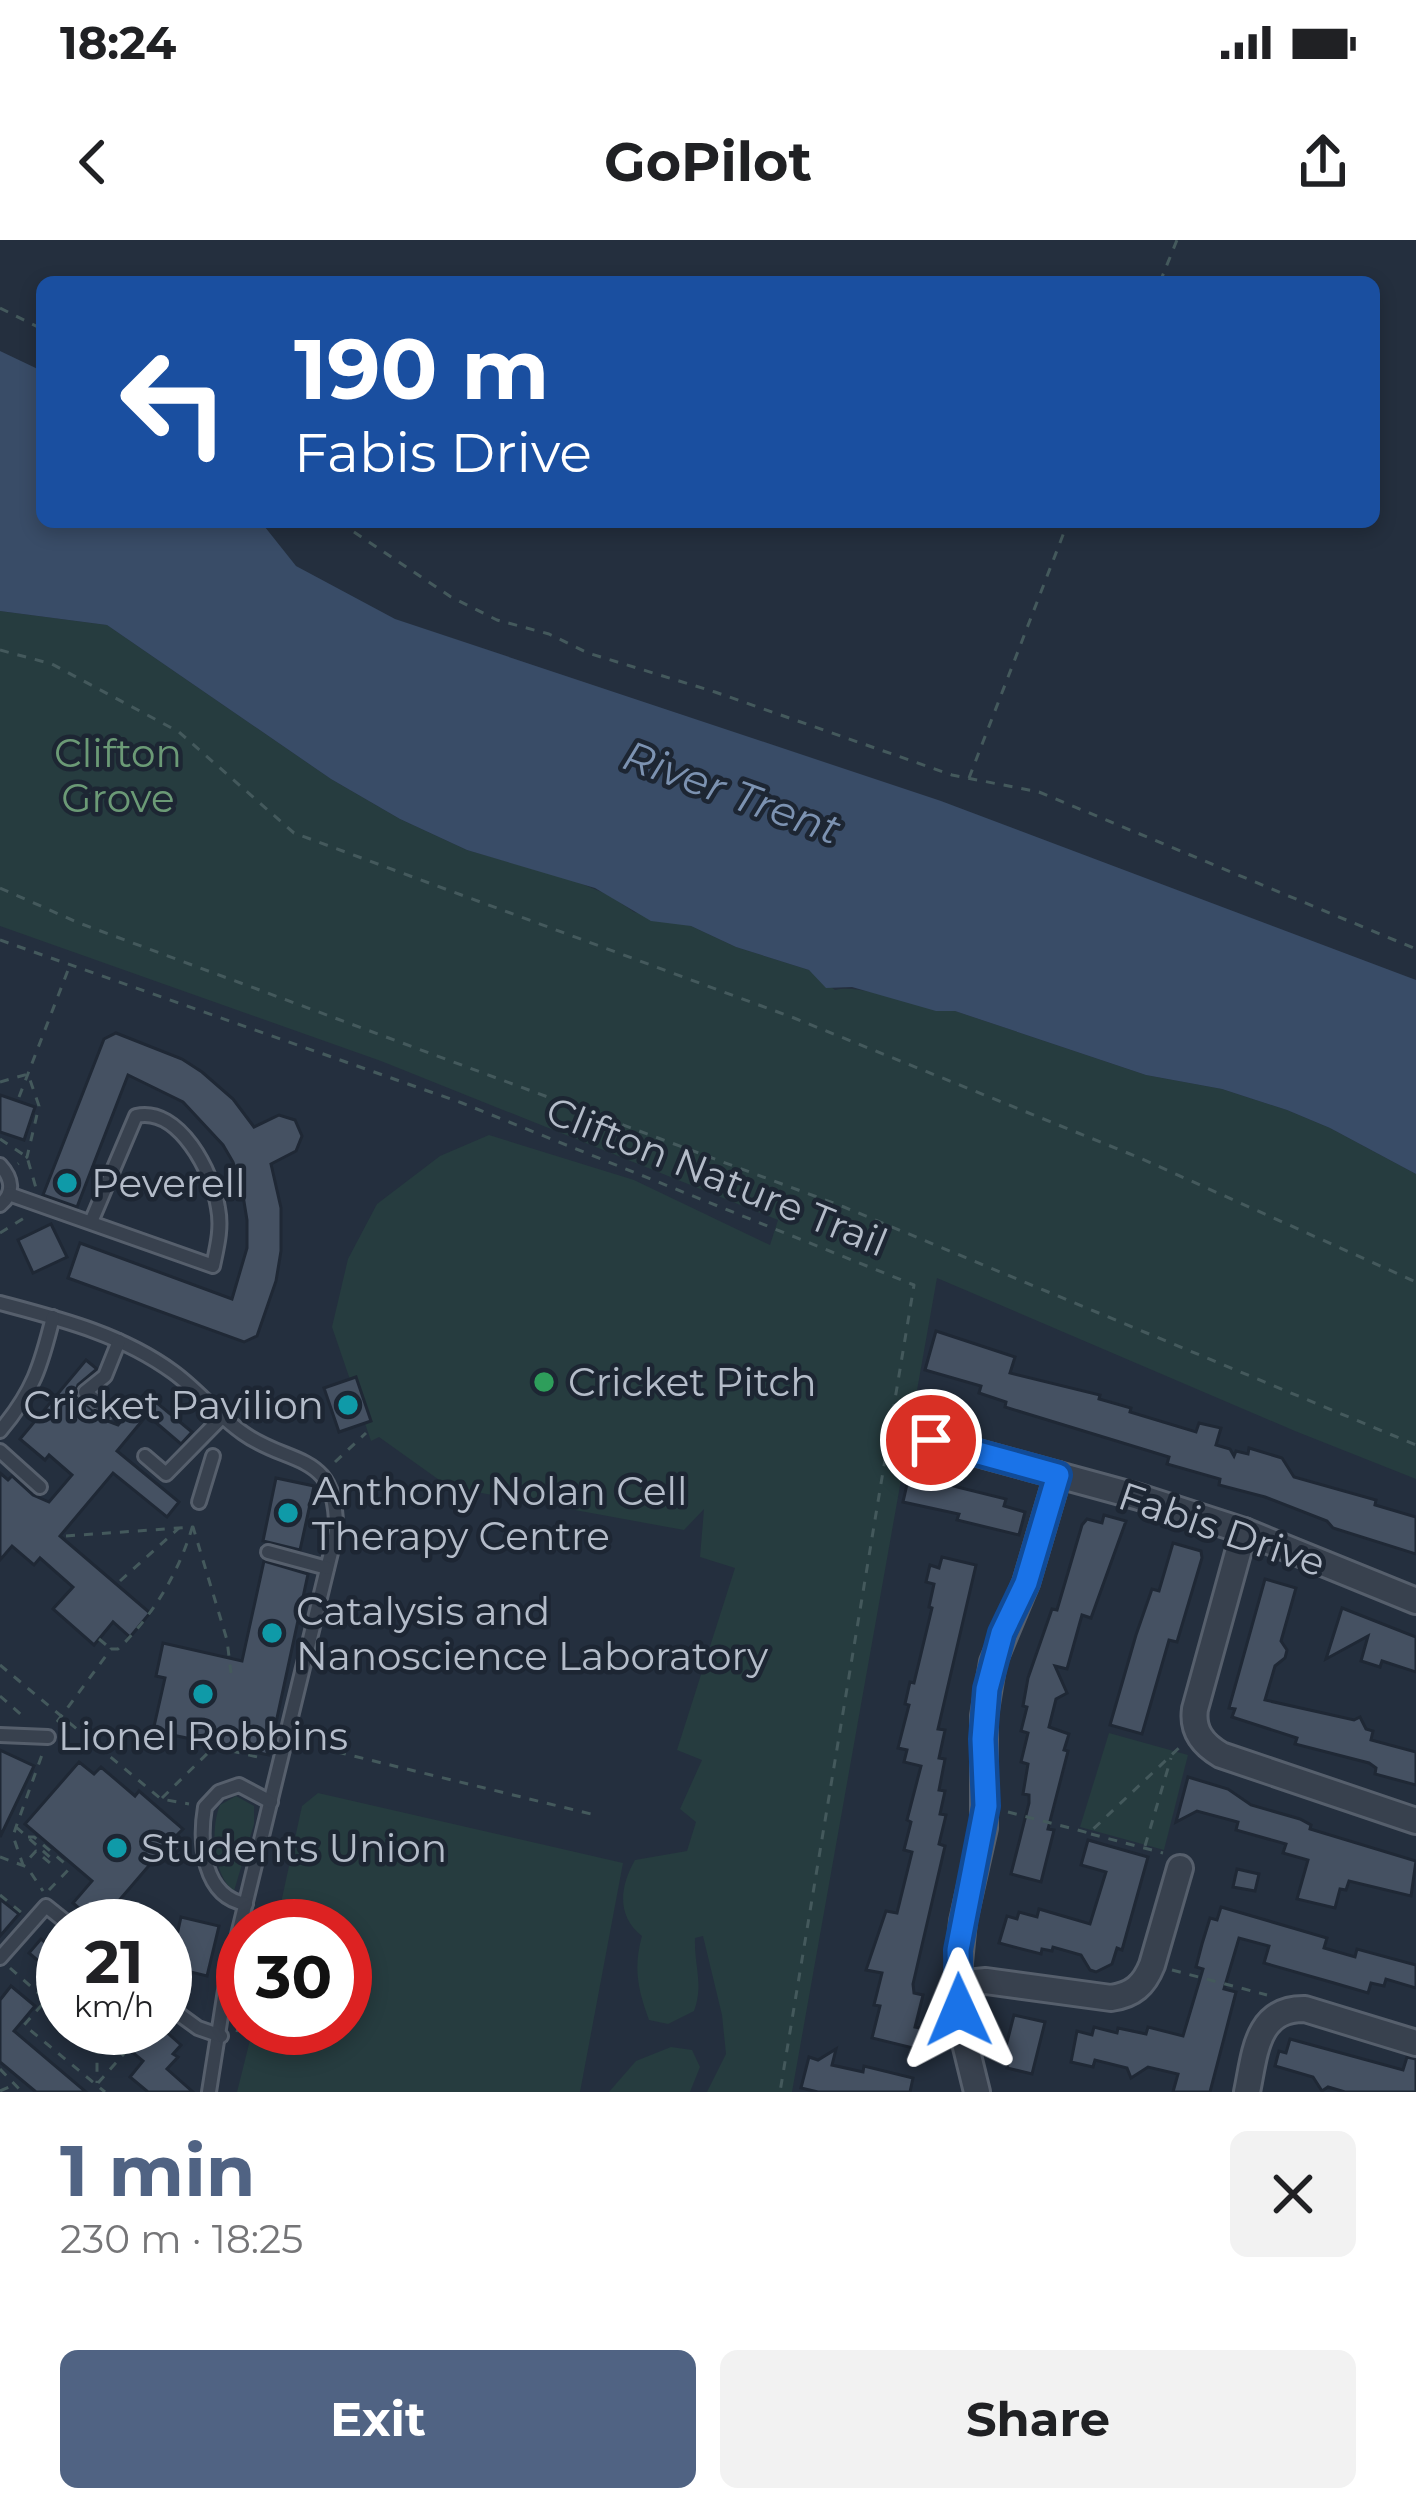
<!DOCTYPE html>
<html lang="en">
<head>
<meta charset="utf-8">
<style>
	:root { --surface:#fff; --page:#f2f2f2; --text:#202124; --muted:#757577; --accent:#506383 }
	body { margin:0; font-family:Montserrat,sans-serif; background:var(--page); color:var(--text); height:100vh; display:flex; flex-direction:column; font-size:45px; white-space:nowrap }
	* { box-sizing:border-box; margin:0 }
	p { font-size:39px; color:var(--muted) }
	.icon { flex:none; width:66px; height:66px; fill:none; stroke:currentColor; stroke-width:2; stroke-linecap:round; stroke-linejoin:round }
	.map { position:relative; height:1852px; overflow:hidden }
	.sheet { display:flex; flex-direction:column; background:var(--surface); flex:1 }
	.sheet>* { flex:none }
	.banner { position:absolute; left:36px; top:36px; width:1344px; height:252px; border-radius:18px; box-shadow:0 6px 18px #0003; background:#1a4fa0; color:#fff; overflow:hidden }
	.speed { position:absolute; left:36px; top:1659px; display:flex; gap:24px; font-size:60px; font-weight:700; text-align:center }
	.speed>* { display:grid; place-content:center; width:156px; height:156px; border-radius:50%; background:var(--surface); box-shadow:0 6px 18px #0003; line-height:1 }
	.speed small { font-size:30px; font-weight:400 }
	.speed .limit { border:18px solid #d22; background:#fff; color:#111 }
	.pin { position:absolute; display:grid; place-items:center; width:102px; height:102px; color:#fff; margin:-51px; border:6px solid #fff; border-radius:50%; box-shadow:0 3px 12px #0007 }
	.me { position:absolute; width:132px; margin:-66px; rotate:359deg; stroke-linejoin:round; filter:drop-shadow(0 0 9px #0008) }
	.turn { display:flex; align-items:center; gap:42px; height:252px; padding:0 60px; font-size:54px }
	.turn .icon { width:156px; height:156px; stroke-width:2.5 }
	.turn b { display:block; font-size:84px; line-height:102px }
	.round { display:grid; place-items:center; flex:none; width:126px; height:126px; border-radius:18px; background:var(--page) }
	.headline { display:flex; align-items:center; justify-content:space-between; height:204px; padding:0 60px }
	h1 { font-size:72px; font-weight:700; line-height:90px; color:var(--accent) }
	.action { display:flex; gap:24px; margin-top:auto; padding:24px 60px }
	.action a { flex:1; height:138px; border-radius:18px; background:var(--accent); color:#fff; font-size:48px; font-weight:700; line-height:138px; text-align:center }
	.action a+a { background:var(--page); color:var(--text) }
	.status { display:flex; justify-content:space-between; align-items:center; height:84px; padding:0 60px; background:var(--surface); direction:ltr }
	.status svg { height:33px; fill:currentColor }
	header { display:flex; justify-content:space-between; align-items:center; height:156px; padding:0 60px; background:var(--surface); font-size:54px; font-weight:700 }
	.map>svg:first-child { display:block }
	.green { fill:#263c3f }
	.water { fill:#394c67 }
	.building { fill:#455162; stroke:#1f2835; stroke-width:3 }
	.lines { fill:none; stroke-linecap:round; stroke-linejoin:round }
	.lane-casing { stroke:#565f6c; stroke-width:18 }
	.street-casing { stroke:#565f6c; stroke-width:30 }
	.path { stroke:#44595c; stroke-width:3; stroke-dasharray:9 9; stroke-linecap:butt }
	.lane { stroke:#38414e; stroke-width:12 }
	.street { stroke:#38414e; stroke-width:24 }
	.route-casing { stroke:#114b97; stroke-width:30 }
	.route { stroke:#1a73e8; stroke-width:21 }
	.culture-dot { fill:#0f9aa8; stroke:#1d2633; stroke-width:4.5 }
	.leisure-dot { fill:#2e9e5b; stroke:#1d2633; stroke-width:4.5 }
	.labels { text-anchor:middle; stroke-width:9; stroke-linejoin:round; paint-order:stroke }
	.park-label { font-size:39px; fill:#6b9a76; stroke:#1d2633 }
	.street-label { font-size:39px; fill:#b4bcc9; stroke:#1d2633 }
	.poi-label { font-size:39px; fill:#b4bcc9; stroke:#1d2633; text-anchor:start }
	.water-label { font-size:42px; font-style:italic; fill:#7c92b1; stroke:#1d2633 }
</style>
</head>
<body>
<div class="status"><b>18:24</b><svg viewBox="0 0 49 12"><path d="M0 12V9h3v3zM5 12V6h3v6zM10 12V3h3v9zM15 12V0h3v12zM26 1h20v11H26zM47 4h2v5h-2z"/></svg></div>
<header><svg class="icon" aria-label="back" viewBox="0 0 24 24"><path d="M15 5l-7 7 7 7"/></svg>GoPilot<svg class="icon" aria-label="share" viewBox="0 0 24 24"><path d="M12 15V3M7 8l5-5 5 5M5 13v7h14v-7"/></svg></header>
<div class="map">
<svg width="1416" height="1852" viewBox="0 0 1416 1852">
	<rect width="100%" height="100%" fill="#242f3e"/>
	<g class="green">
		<path d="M 0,371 L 107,385 L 331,539 L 400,579 L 467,610 L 572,640 L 609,655 L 634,672 L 691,686 L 736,707 L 809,730 L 835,750 C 865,743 918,770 955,771 L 1146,835 L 1222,849 L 1287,870 L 1330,888 L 1416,934 L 1416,1239 L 1295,1191 L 937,1038 L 792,1852 L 707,1852 L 726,1814 L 722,1775 L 703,1696 L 695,1698 C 694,1727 704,1743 694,1771 L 668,1784 L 649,1780 C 638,1750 633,1728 642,1696 C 616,1676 620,1646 635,1620 L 687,1611 L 696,1582 L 680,1569 L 702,1520 L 677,1510 L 735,1328 L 700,1317 L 704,1269 L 684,1290 L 449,1247 L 379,1197 L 371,1201 L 332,1087 L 348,1019 L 377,964 L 440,916 L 489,895 L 634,940 L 770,1005 L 778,980 L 381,821 L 0,686 Z"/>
		<path d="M 1109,1493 L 1188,1515 L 1164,1610 L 1080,1587 Z"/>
		<path d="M 318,1553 L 623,1623 L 580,1852 L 237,1852 L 253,1788 L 345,1788 L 345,1686 L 276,1686 L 302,1566 Z"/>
		<path d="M 236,1556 L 254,1566 L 254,1584 L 234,1651 C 213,1636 210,1588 220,1565 Z"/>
		<path d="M 671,1807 L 692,1810 L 700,1827 L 690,1852 L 609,1852 L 636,1821 Z"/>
	</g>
	<path class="water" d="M 0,111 L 42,131 L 42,282 L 261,282 L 296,326 L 395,379 L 941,561 L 1416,740 L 1416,934 L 1330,888 L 1287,870 L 1222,849 L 1146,835 L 955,771 L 936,771 L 852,747 L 826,748 L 809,730 L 736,707 L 691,686 L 651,681 L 595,648 L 467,610 L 400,579 L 331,539 L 107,385 L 0,371 Z"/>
	<g class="building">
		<path d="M 116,793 L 182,819 L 202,832 L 233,859 L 254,887 L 279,875 L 295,880 L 302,896 L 296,911 L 271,924 L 281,968 L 281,1011 L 276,1041 L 257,1096 L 244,1102 L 68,1038 L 80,1003 L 232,1059 L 247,1008 L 247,980 L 242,949 L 233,922 L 223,905 L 183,862 L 128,835 L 77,967 L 43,955 L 104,799 Z"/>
		<path d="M 0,855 L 35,867 L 24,900 L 0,892 Z"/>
		<path d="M 51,984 L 67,1017 L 33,1033 L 18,1000 Z"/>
		<path d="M 936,1091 L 1015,1117 L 1010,1133 L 1100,1155 L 1099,1159 L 1131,1168 L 1130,1172 L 1196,1192 L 1199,1183 L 1221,1188 L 1216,1205 L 1230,1209 L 1234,1216 L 1236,1211 L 1248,1214 L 1249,1208 L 1282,1218 L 1294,1237 L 1376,1260 L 1375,1265 L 1416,1277 L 1416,1314 L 1333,1288 L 1327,1281 L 1265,1257 L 1219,1245 L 1220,1239 L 1167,1224 L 1169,1217 L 1005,1167 L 1006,1162 L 979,1153 L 981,1146 L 925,1130 Z"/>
		<path d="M 86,1120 L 97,1129 L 78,1145 L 75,1154 L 102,1179 L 118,1185 L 145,1153 L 192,1192 L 181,1204 L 147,1175 L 117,1211 L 179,1262 L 167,1277 L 113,1233 L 60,1296 L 150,1373 L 130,1397 L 113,1382 L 94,1405 L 53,1369 L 73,1347 L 40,1318 L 34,1325 L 12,1306 L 0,1320 L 0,1233 L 8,1240 L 12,1236 L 33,1255 L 49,1262 L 72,1235 L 49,1215 L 45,1220 L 20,1199 Z"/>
		<path d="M 356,1137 L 371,1181 L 339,1192 L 324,1148 Z"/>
		<path d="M 910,1231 L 947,1239 L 945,1244 L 1006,1259 L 1004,1266 L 1025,1272 L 1019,1295 L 957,1280 L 959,1274 L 903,1262 Z"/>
		<path d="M 276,1238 L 314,1246 L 300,1310 L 263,1301 Z"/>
		<path d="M 1104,1275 L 1126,1281 L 1091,1378 L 1082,1375 L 1067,1429 L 1055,1426 L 1067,1453 L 1056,1459 L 1049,1487 L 1069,1494 L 1064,1510 L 1068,1511 L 1048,1589 L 1054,1590 L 1041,1642 L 1011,1634 L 1029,1563 L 1029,1555 L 1023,1554 L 1028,1524 L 1021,1522 L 1028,1493 L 1021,1491 L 1027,1467 L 1023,1466 L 1028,1438 L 1052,1369 L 1057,1370 L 1082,1285 L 1087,1279 L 1102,1283 Z"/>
		<path d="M 1173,1303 L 1201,1311 L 1202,1318 L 1177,1402 L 1169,1400 L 1142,1494 L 1110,1485 L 1136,1395 L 1152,1349 L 1159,1351 Z"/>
		<path d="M 942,1317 L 976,1325 L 938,1489 L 945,1490 L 939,1518 L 945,1519 L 939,1550 L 945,1551 L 940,1574 L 946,1575 L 939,1604 L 945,1606 L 913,1744 L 914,1753 L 923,1755 L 915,1787 L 925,1789 L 921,1810 L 872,1798 L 880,1766 L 874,1765 L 882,1733 L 866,1730 L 886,1671 L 897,1673 L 912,1612 L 904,1610 L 911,1582 L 907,1580 L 921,1526 L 904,1522 L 907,1510 L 898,1508 L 909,1465 L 905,1464 L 910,1442 L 914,1443 L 932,1368 L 929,1367 L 934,1344 L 926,1342 L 930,1325 L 939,1328 Z"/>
		<path d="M 264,1321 L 308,1334 L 269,1515 L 153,1491 L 165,1438 L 156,1436 L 163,1403 L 242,1421 Z"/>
		<path d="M 1265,1339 L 1296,1348 L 1281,1401 L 1287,1410 L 1285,1418 L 1275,1426 L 1265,1460 L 1354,1480 L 1360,1477 L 1366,1489 L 1373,1491 L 1371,1500 L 1416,1512 L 1416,1545 L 1375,1534 L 1376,1528 L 1369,1523 L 1295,1504 L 1297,1498 L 1232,1477 L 1235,1469 L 1229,1468 Z"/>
		<path d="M 1342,1368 L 1416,1397 L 1416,1432 L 1382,1421 L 1380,1427 L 1361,1421 L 1368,1396 L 1326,1419 Z"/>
		<path d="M 0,1510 L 34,1526 L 0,1597 Z"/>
		<path d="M 79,1522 L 94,1534 L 101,1527 L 135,1556 L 139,1551 L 183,1589 L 177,1595 L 185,1602 L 168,1623 L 158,1615 L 98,1685 L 73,1663 L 92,1641 L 25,1584 Z"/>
		<path d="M 1188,1537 L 1228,1549 L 1251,1565 L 1300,1579 L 1311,1585 L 1310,1589 L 1416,1621 L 1411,1656 L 1349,1641 L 1346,1650 L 1340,1649 L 1335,1668 L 1297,1659 L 1308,1620 L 1283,1613 L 1286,1604 L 1236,1590 L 1238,1582 L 1197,1571 L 1176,1582 Z"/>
		<path d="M 1088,1600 L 1148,1617 L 1122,1710 L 1117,1708 L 1112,1724 L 1096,1732 L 1090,1730 L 1081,1715 L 1053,1707 L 1052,1711 L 1042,1709 L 1041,1714 L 999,1703 L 1007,1676 L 1017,1679 L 1019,1672 L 1037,1677 L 1039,1669 L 1090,1684 L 1106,1632 L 1081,1625 Z"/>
		<path d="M 1237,1629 L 1259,1634 L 1255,1651 L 1233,1647 Z"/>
		<path d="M 0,1659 L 19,1674 L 0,1696 Z"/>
		<path d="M 1221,1667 L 1327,1698 L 1324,1708 L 1355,1717 L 1357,1709 L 1416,1725 L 1416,1748 L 1386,1739 L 1384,1746 L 1371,1743 L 1368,1753 L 1334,1743 L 1264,1723 L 1269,1706 L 1239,1698 L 1224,1749 L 1236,1752 L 1210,1852 L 1173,1852 L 1178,1834 L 1148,1827 L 1131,1838 L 1127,1828 L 1095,1820 L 1093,1827 L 1071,1822 L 1077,1791 L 1092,1795 L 1094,1787 L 1117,1793 L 1118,1788 L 1146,1794 L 1148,1787 L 1183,1796 L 1203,1729 L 1196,1727 L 1202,1704 L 1210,1678 L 1217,1680 Z"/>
		<path d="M 181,1677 L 219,1686 L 207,1736 L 170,1727 Z"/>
		<path d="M 54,1694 L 63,1702 L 63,1742 L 29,1713 L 41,1699 L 46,1703 Z"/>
		<path d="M 11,1746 L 35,1766 L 14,1791 L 86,1852 L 36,1852 L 0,1822 L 0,1760 Z"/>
		<path d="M 1014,1775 L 1045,1782 L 1032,1834 L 1007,1828 L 1009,1820 L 1003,1818 Z"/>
		<path d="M 115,1788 L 162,1788 L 181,1805 L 173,1814 L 178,1817 L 167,1829 L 193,1852 L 148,1852 L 130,1837 L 143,1821 L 132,1812 L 137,1807 Z"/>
		<path d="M 1290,1799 L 1403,1830 L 1407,1817 L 1416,1819 L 1416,1852 L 1345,1852 L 1328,1847 L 1322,1851 L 1313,1837 L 1275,1826 L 1279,1811 L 1286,1813 Z"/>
		<path d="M 836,1809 L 832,1825 L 863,1832 L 864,1826 L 913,1838 L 910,1852 L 818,1852 L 801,1848 L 809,1817 L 818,1820 Z"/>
	</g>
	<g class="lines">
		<g class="lane-casing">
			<g id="lane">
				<path d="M 0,925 C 12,938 15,953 0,965"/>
				<path d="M 9,954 L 213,1026 C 217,1007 222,988 218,968 C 213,933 179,866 136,876 L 91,982"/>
				<path d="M 0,1063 C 60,1079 121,1094 173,1132 C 198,1150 217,1175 243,1193 C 290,1227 338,1210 336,1292 L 226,1744 L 209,1852"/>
				<path d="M 109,1171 L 85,1152 L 105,1136 L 119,1101"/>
				<path d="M 0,1191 C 33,1152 41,1126 53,1077"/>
				<path d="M 0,1211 L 40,1247"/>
				<path d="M 145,1216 L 166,1234 L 222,1177"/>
				<path d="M 199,1262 L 213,1216"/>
				<path d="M 268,1312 L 327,1328"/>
				<path d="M 0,1495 L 48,1497"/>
				<path d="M 246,1664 C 203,1657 199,1603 205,1567 L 219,1552 L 239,1545 L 271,1562"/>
				<path d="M 0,1718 L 46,1666 L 71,1686"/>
				<path d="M 165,1764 L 198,1788 L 221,1796"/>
			</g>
		</g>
		<g class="street-casing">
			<g id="street">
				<path d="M 930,1200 L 1139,1257 L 1244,1291 L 1416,1361"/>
				<path d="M 1244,1291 L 1195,1469 C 1192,1490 1202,1504 1221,1515 L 1416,1581"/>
				<path d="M 957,1744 L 986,1741 L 1111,1758 C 1133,1755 1144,1745 1152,1725 L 1180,1628"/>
				<path d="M 977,1852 L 963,1795 L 957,1744 L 963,1681 L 984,1588 L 984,1476 L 993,1422 L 1026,1343 L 1058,1235"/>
				<path d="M 1247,1852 C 1255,1814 1256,1768 1305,1769 L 1416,1803"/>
			</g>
		</g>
		<g class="path">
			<path d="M 1160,42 L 1177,0"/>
			<path d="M 0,68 L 42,89"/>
			<path d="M 339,282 L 451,357 L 497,380 L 549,394 L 588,413 L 715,452 L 952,535 L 1039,552 L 1416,709"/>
			<path d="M 0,410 L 52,424 L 179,492 L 294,593 L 794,778 L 1140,918 L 1416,1042"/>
			<path d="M 969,538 L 1068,282"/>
			<path d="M 0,648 L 79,683 L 844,967 L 1416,1205"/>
			<path d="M 0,700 L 462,863 L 914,1045 L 780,1852"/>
			<path d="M 0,842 L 28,834 L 39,866 L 27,917 L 18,924"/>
			<path d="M 19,857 L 70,725"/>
			<path d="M 0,899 L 27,917 L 36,948"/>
			<path d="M 0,993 L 24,978"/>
			<path d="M 335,1222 L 366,1193"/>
			<path d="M 66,1296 L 193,1287 L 227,1400 L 231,1433"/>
			<path d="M 120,1341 L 179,1288"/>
			<path d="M 99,1399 L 111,1409"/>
			<path d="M 0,1425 L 161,1559 L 189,1564"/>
			<path d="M 0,1456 L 26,1479"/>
			<path d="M 57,1482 L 111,1409 L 118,1409 C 154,1375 181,1329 194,1281"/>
			<path d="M 337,1512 L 591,1574"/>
			<path d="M 162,1558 L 214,1507 L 262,1518"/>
			<path d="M 1008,1572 L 1089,1593 L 1182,1505"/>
			<path d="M 16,1587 L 53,1620 L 50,1623 L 36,1611 L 23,1625 L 13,1596 L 16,1587 L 43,1512"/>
			<path d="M 1091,1594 L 1163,1613"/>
			<path d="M 28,1597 L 34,1597 L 69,1627"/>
			<path d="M 1145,1606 L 1171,1518"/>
			<path d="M 0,1617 L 27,1627 L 43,1651"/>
			<path d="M 49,1650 L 73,1625"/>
			<path d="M 0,1655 L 22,1673"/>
			<path d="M 109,1686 L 125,1668 L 145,1686"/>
			<path d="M 165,1704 L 169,1707"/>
			<path d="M 10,1728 L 46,1760 L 24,1785 L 105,1852"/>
			<path d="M 1172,1730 L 1267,1755"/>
			<path d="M 48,1759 L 56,1750 L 63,1757"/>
			<path d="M 89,1788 L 97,1811 L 97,1843"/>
			<path d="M 237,1792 L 243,1765"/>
			<path d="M 0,1829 L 22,1852"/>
			<path d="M 98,1843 L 130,1807 L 107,1788"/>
			<path d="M 0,1851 L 14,1845"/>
		</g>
		<use href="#lane" class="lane"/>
		<use href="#street" class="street"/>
	</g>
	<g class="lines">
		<g class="route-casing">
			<path id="route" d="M 931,1200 L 1058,1235 L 1026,1343 L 1002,1393 L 987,1449 L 983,1499 L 986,1566 L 958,1710 L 959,1770"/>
		</g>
		<use href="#route" class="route"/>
	</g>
	<g class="culture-dot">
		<circle cx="67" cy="943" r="12"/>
		<circle cx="348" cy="1165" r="12"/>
		<circle cx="288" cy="1273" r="12"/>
		<circle cx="272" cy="1393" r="12"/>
		<circle cx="203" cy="1454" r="12"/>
		<circle cx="117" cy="1608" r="12"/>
	</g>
	<circle class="leisure-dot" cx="544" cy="1142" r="12"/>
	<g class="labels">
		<g class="park-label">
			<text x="118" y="527">Clifton<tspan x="118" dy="45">Grove</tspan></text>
		</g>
		<g class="street-label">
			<text transform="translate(717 936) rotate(22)" y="14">Clifton Nature Trail</text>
			<text transform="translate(1222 1289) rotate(19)" y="14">Fabis Drive</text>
		</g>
		<g class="poi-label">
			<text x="91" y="957">Peverell</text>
			<text x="568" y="1156">Cricket Pitch</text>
			<text x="324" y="1179" text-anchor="end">Cricket Pavilion</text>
			<text x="312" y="1265">Anthony Nolan Cell<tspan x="312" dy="45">Therapy Centre</tspan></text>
			<text x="296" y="1385">Catalysis and<tspan x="296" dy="45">Nanoscience Laboratory</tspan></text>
			<text x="203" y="1510" text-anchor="middle">Lionel Robbins</text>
			<text x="141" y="1622">Students Union</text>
		</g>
		<g class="water-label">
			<text transform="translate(732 552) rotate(20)" y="15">River Trent</text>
		</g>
	</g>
</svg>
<div class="speed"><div>21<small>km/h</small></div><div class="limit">30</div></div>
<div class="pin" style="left:931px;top:1200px;background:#d93025"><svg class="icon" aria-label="arrive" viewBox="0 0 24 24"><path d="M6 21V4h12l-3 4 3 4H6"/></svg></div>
<svg class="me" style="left:959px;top:1770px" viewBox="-20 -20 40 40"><path d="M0-17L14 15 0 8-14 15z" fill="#1a73e8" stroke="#fff" stroke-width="4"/></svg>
<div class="banner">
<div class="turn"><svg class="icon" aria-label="left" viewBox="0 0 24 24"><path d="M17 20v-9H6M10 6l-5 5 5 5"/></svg><div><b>190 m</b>Fabis Drive</div></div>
</div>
</div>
<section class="sheet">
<div class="headline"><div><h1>1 min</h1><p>230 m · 18:25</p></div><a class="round"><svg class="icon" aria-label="close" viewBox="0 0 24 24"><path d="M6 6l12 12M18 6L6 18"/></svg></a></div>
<div class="action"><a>Exit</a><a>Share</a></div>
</section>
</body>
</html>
